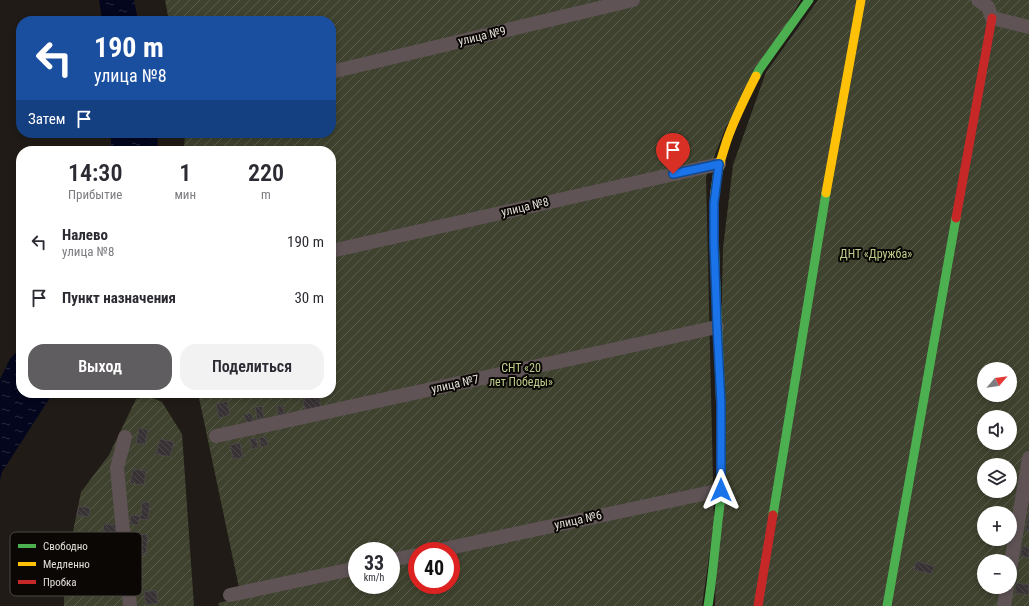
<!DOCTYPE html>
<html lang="ru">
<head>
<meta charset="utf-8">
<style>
	:root { --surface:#fff; --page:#f2f2f3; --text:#2b2b33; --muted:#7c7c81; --accent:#5f5d5f }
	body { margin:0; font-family:"Roboto Condensed",sans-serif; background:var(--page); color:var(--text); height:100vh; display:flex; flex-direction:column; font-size:15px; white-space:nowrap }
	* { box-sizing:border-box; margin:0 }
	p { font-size:13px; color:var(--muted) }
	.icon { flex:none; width:22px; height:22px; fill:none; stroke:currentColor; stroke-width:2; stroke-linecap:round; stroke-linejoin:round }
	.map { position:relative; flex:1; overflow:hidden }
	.panel { position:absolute; left:16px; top:146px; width:320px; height:252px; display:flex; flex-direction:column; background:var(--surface); border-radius:16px; box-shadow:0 2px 6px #0003 }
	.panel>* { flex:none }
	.guide { position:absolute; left:16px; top:16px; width:320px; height:122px; border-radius:16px; box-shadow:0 2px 6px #0003; background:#1a4fa0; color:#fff; overflow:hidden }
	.needle { width:26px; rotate:62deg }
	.fabs { position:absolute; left:977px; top:362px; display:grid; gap:8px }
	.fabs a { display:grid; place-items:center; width:40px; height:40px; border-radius:50%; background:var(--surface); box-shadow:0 2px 6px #0003; font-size:20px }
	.speed { position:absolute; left:348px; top:542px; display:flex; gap:8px; font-size:20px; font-weight:700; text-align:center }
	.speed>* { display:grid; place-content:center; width:52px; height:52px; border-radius:50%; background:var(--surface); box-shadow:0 2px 6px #0003; line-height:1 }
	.speed small { font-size:10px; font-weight:400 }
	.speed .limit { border:6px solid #d22; background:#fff; color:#111 }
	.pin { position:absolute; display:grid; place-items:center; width:34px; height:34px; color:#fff; margin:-41px -17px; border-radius:50% 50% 50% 0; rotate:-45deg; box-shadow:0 0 4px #0007 }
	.pin .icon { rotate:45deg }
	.me { position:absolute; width:44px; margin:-22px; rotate:0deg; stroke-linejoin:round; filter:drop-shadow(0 0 3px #0008) }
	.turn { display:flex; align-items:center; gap:14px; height:84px; padding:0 12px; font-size:18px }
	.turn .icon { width:52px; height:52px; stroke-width:2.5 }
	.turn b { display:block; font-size:28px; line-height:34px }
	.then { display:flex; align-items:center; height:38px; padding:0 12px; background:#0003; gap:8px; font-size:15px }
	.eta { display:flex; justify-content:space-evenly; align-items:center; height:68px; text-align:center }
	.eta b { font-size:24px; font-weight:600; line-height:28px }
	.primary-button { display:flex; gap:8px; margin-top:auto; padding:8px 12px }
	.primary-button a { flex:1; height:46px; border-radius:16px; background:var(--accent); color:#fff; font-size:16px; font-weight:600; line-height:46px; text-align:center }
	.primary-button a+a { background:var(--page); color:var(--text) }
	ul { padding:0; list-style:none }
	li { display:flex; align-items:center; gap:12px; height:56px; padding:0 12px }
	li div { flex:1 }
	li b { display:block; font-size:15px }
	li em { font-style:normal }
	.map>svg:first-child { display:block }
	.garden { fill:url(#garden-furrows); fill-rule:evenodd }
	.water { fill:url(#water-ripples) }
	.building { fill:url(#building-back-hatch); stroke:#4b4746 }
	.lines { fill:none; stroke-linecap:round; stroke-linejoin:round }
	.street { stroke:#5f5356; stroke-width:14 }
	.fast { stroke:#4caf50; stroke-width:9 }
	.slow { stroke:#ffc107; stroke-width:9 }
	.jam { stroke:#c62828; stroke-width:9 }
	.route-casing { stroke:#114b97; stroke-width:10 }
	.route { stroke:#1a73e8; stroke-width:7 }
	.labels { text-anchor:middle; stroke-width:4; stroke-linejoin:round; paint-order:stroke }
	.street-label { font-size:12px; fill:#e3ded8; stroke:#0a0704 }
	.park-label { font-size:12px; fill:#becd8a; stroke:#0a0704 }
	.key { fill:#0a0704; stroke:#4b4844; stroke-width:1 }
	.key-label { font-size:11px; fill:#e3ded8 }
</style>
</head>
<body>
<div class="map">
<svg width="1029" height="606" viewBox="0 0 1029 606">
	<defs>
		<pattern id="garden-furrows" width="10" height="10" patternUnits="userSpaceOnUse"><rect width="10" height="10" fill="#3e422e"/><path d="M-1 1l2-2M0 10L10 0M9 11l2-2" fill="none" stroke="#5a5d4c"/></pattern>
		<pattern id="water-ripples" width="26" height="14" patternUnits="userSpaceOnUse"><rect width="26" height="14" fill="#03061d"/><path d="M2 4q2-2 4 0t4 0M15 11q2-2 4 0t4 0" fill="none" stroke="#282a3d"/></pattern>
		<pattern id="building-back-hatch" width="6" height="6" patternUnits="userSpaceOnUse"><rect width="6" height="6" fill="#383235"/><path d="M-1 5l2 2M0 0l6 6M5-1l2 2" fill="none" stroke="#4b4648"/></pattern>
	</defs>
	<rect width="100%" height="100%" fill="#201b16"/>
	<g class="garden">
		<path d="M 165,0 L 801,0 L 726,127 L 706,177 L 714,522 L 702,606 L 219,606 L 218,603 L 241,597 L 198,393 L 331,393 L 331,151 L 184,151 L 185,133 L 331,133 L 331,21 L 169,21 ZM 357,551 L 391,551 L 391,585 L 357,585 ZM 417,551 L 451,551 L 451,585 L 417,585 Z"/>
		<path d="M 818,0 L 1029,0 L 1029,606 L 715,606 L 723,248 L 733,165 L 766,72 ZM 984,369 L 1010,369 L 1010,395 L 984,395 ZM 984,417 L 1010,417 L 1010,443 L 984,443 ZM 984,465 L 1010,465 L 1010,491 L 984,491 ZM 984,513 L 1010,513 L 1010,539 L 984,539 ZM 984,561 L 1010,561 L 1010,587 L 984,587 Z"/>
		<path d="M 151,397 L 162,402 L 182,434 L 194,606 L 64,606 L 64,576 L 81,492 L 109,455 L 136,399 Z"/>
	</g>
	<g class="water">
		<path d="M 99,0 L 134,0 L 138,21 L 102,21 Z"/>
		<path d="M 111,133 L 158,133 L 157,151 L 111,151 Z"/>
		<path d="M 21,347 L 21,393 L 53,393 L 2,472 L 0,480 L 0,379 L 10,359 Z"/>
	</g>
	<g class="building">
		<path d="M 319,395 L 321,408 L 305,411 L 303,399 Z"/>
		<path d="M 227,401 L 230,415 L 219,418 L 216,404 Z"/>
		<path d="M 283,405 L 284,415 L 278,415 L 277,406 Z"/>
		<path d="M 262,406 L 264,418 L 257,419 L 255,407 Z"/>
		<path d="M 251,413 L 254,421 L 247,423 L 244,415 Z"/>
		<path d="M 139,428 L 148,430 L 145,445 L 136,443 Z"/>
		<path d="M 266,437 L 268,446 L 261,447 L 259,438 Z"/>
		<path d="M 256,438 L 258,448 L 252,449 L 250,439 Z"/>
		<path d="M 160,439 L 174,442 L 170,457 L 156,454 Z"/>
		<path d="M 240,443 L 243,458 L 233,459 L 230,445 Z"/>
		<path d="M 133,469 L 146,471 L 144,485 L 130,483 Z"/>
		<path d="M 142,502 L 150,503 L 148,520 L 139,519 L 138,525 L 130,524 L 131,515 L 141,516 Z"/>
		<path d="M 79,506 L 90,508 L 89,517 L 77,515 Z"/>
		<path d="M 1029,514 L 1029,531 L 1025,530 Z"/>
		<path d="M 104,524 L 116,525 L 116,534 L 103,533 Z"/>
		<path d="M 139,534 L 148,535 L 146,554 L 137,553 Z"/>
		<path d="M 1022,546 L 1029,548 L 1029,558 L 1020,556 Z"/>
		<path d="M 916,561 L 934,566 L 932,574 L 914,570 Z"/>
		<path d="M 1016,583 L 1029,585 L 1028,595 L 1015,593 Z"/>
		<path d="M 156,590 L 158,603 L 146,605 L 144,592 Z"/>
	</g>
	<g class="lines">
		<g class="street">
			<path d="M 978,0 L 988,7 L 992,18 L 1029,27"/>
			<path d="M 331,72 L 633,0"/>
			<path d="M 331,251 L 719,164"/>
			<path d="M 216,436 L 717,327"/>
			<path d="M 125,437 L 117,468 L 130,606"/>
			<path d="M 435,551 L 721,490"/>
			<path d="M 391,560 L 417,555"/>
			<path d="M 1010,569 L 1029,458"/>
			<path d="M 230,595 L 357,568"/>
			<path d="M 1004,606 L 1007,587"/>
		</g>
		<g class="fast">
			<path d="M 756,76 L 759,70 L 809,0"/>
			<path d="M 773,515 L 826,193"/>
			<path d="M 708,606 C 712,581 714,556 717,531 C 718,517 721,503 721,489 C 724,396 714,303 714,210"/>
			<path d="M 887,606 L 956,218"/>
		</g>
		<g class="slow">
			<path d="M 826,193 L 861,0"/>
			<path d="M 714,210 C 714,161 734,119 756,76"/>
		</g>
		<g class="jam">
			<path d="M 956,218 L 992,18"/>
			<path d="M 758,606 L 773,515"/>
		</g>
	</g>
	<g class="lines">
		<g class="route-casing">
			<path id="route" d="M 673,174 L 719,164 L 714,203 L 714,243 L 717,326 L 721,403 L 721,490"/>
		</g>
		<use href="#route" class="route"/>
	</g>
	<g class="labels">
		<g class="street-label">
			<text transform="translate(482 36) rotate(-13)" y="4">улица №9</text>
			<text transform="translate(525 207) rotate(-13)" y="4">улица №8</text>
			<text transform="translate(455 384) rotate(-12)" y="4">улица №7</text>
			<text transform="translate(578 520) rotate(-12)" y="4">улица №6</text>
		</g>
		<g class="park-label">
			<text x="876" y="258">ДНТ «Дружба»</text>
			<text x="521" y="372">СНТ «20<tspan x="521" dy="14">лет Победы»</tspan></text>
		</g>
	</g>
	<rect x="10" y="532" width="132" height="64" rx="6" class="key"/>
	<rect x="18" y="544" width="18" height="4" fill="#4caf50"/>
	<rect x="18" y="562" width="18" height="4" fill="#ffc107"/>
	<rect x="18" y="580" width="18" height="4" fill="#c62828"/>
	<g class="key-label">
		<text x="43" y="550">Свободно</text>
		<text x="43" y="568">Медленно</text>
		<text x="43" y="586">Пробка</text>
	</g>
</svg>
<div class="fabs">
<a><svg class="needle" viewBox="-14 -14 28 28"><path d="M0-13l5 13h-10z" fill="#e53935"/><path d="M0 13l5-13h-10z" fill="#7c7c81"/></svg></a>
<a><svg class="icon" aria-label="sound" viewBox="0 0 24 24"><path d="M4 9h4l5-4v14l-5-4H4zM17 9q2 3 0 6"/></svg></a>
<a><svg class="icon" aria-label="layers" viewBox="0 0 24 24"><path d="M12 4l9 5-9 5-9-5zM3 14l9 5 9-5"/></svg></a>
<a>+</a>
<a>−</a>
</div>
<div class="speed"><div>33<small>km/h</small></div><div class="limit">40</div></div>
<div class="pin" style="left:673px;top:174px;background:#d93025"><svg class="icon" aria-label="arrive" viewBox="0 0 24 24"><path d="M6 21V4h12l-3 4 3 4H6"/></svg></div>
<svg class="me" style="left:721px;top:490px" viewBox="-20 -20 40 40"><path d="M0-17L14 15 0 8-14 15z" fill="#1a73e8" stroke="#fff" stroke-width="4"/></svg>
<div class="guide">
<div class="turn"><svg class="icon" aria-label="left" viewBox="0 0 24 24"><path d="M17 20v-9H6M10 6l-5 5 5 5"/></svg><div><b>190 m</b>улица №8</div></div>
<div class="then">Затем<svg class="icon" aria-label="arrive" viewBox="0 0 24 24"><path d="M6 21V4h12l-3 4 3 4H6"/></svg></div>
</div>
<section class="panel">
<div class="eta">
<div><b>14:30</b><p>Прибытие</p></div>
<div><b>1</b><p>мин</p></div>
<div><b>220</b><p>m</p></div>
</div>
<ul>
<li><svg class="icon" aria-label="left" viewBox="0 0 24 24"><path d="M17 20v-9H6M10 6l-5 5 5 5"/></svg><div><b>Налево</b><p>улица №8</p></div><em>190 m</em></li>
<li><svg class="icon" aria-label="arrive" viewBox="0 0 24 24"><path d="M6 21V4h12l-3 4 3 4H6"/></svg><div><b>Пункт назначения</b></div><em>30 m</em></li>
</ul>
<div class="primary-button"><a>Выход</a><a>Поделиться</a></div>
</section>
</div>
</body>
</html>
